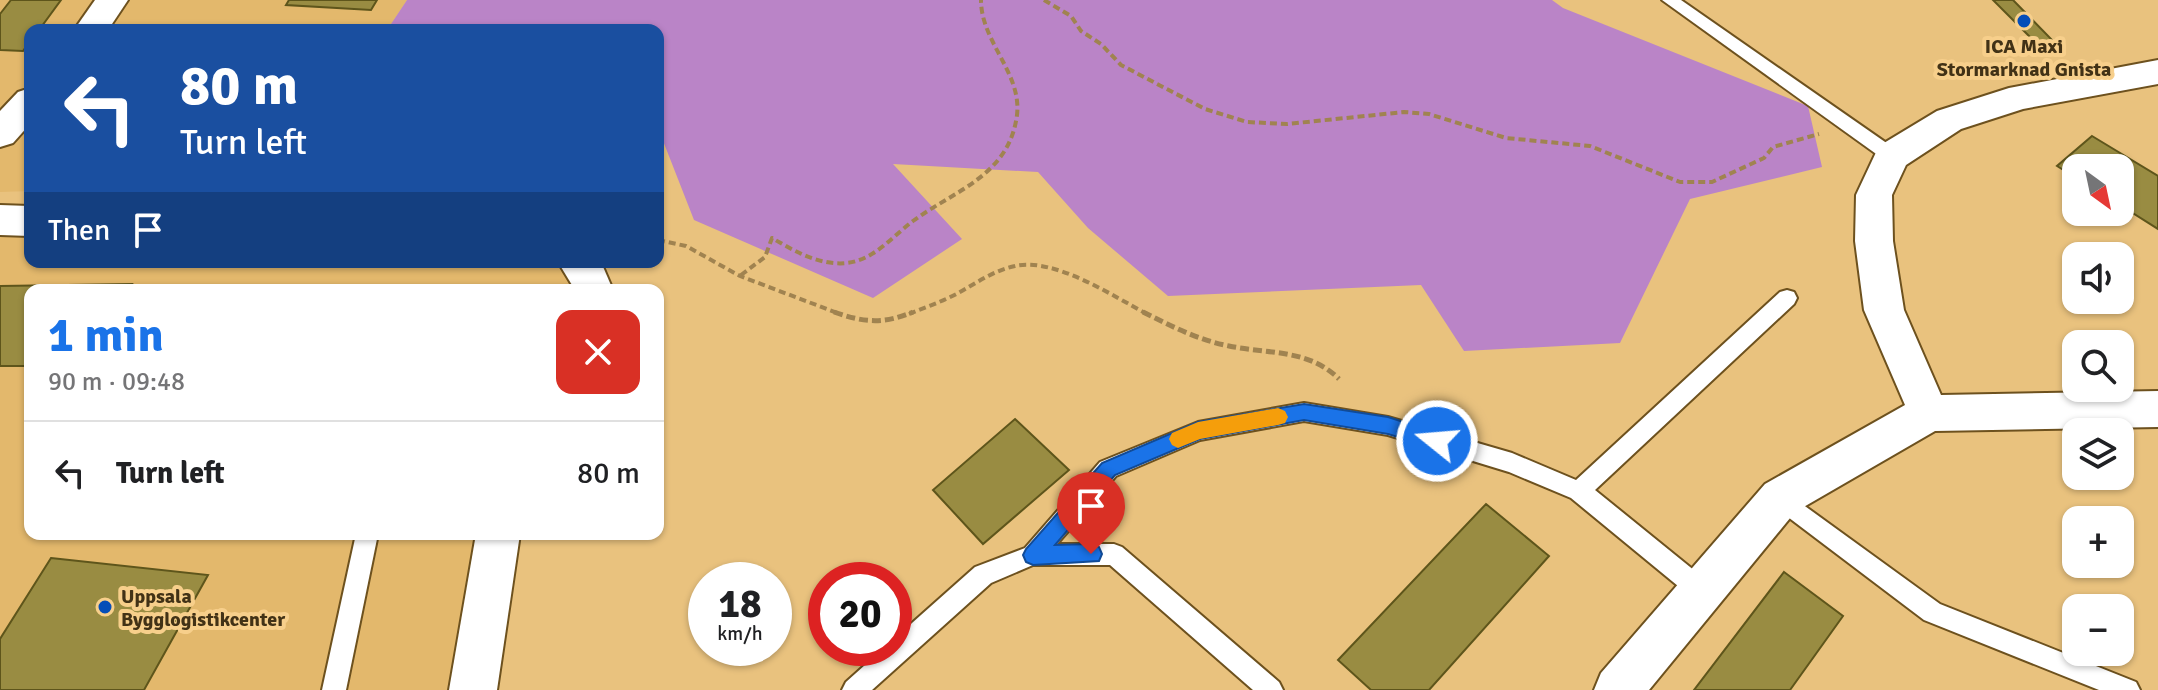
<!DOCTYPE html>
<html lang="en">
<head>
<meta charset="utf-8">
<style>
	:root { --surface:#fff; --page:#f6f6f6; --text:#202124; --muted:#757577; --line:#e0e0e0; --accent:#1a73e8 }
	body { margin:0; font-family:Signika,sans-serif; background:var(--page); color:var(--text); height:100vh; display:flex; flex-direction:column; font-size:30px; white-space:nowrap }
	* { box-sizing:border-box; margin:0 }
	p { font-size:26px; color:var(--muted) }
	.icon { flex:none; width:44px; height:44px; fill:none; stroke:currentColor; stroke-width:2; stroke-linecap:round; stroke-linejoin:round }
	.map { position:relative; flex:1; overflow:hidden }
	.side { position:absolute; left:24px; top:284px; width:640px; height:256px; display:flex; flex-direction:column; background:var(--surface); border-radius:16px; box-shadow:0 2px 6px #0004 }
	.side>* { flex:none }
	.hud { position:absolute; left:24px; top:24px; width:640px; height:244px; border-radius:16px; box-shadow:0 2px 6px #0004; background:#1a4fa0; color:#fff; overflow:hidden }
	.needle { width:52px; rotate:147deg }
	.controls { position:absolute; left:2062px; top:154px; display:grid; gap:16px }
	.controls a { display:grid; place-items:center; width:72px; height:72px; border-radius:16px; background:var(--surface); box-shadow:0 2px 6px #0004; font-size:40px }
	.speed { position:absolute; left:688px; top:562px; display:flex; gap:16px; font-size:40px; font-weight:700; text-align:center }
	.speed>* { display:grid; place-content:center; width:104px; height:104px; border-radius:50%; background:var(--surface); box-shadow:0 2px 6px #0004; line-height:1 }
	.speed small { font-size:20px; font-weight:400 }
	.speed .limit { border:12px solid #d22; background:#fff; color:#111 }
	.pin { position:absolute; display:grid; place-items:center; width:68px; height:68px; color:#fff; margin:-82px -34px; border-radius:50% 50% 50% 0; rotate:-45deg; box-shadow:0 0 8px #0007 }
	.pin .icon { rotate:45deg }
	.me { position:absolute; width:88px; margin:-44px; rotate:287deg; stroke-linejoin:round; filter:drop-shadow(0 0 6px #0008) }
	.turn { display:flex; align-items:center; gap:28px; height:168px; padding:0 24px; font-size:36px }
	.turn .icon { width:104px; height:104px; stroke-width:2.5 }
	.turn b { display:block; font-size:56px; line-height:68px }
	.then { display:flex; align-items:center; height:76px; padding:0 24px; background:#0003; gap:16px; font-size:30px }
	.round { display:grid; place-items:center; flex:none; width:84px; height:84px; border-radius:16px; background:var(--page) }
	.summary { display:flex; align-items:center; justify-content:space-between; height:136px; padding:0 24px }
	h1 { font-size:48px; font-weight:700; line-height:60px; color:var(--accent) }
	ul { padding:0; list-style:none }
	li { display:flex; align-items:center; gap:24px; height:104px; padding:0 24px; border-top:2px solid var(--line) }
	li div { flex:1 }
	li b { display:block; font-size:30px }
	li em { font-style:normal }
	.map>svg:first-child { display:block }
	.built { fill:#e3b86c }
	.green { fill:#ba84c7 }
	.building { fill:#998c42; stroke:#5e551b; stroke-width:2 }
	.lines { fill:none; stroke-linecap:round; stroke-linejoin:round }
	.service-casing { stroke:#6d511e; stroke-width:4 }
	.minor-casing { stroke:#6d511e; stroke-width:4 }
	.path-far1 { stroke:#a08350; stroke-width:4; stroke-dasharray:7 4; stroke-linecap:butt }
	.path { stroke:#a08350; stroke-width:5; stroke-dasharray:9 4; stroke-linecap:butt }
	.service { fill:#fff; fill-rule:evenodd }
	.minor { fill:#fff; fill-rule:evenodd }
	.route { fill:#1a73e8; stroke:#114b97; stroke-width:2 }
	.slow { fill:#f59e0b }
	.poi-dot { fill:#054eb8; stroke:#f7cf8b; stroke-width:3 }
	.labels { text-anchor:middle; stroke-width:8; stroke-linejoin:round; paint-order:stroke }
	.poi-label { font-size:20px; font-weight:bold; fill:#423216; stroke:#f7cf8b }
</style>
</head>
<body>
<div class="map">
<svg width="2158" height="690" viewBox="0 0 2158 690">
	<rect width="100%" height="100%" fill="#e9c27e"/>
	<g class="built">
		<path d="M 0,0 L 95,0 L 74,30 L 30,30 L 30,80 L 0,113 Z"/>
		<path d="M 112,0 L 407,0 L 387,30 L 91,30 Z"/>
		<path d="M 30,101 L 30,191 L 0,192 L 0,134 Z"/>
		<path d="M 30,229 L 30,262 L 577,262 L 594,290 L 30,290 L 30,534 L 498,534 L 473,690 L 0,690 L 0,232 Z"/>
	</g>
	<path class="green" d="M 407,0 L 1552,0 L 1563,8 L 1808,106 L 1822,167 L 1690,199 L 1620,343 L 1464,351 L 1421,285 L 1168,296 L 1088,228 L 1038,172 L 893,164 L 962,239 L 873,298 L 694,220 L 658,128 L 658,30 L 387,30 Z"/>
	<g class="building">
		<path d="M 11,0 L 61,0 L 39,30 L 30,30 L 30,41 L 23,51 L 0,50 L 0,14 Z"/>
		<path d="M 289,0 L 377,0 L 371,10 L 286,5 Z"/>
		<path d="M 1993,0 L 2013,0 L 2055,43 L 2039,46 Z"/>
		<path d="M 2092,136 L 2158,176 L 2158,229 L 2120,205 L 2120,168 L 2076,168 L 2076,178 L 2057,166 Z"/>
		<path d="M 132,284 L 129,290 L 30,290 L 30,366 L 0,366 L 0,286 Z"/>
		<path d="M 1015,419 L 1069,470 L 983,544 L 933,490 Z"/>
		<path d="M 1486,504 L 1549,556 L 1429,690 L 1371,690 L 1338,660 Z"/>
		<path d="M 51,558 L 208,575 L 144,690 L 0,690 L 0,639 Z"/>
		<path d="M 1784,572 L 1843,616 L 1790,690 L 1694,690 Z"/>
	</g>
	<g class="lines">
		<g class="service-casing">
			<g id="service">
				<path d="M 1662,0 L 1681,0 L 1898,151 L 1901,156 L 1898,161 L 1886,161 Z"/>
				<path d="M 1787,290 L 1794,292 L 1797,298 L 1794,304 L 1595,490 L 1711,584 L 1714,592 L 1711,600 L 1703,603 L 1695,600 L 1571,498 L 1509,472 L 1388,435 L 1304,421 L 1200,440 L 1116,476 L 1057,544 L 1114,544 L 1122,547 L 1279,682 L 1283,690 L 1253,690 L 1110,565 L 1033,565 L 991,583 L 872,690 L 842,690 L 846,682 L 884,648 L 894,648 L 894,639 L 975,567 L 1025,548 L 1100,462 L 1198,422 L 1304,403 L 1388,417 L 1512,453 L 1576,480 L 1780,292 Z"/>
				<path d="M 1780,488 L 1940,604 L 2136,682 L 2140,690 L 2099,690 L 1924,620 L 1772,505 L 1769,498 L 1772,491 Z"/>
				<path d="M 356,534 L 378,534 L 346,690 L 322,690 Z"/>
			</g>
		</g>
		<g class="minor-casing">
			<g id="minor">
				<path d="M 95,0 L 128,0 L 108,30 L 74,30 Z"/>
				<path d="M 2158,60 L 2158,84 L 2023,109 L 1961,129 L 1906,165 L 1892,195 L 1893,241 L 1904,310 L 1941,395 L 2158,391 L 2158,427 L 1935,431 L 1795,512 L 1649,690 L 1594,690 L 1601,673 L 1765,484 L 1905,405 L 1864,310 L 1855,241 L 1856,195 L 1879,146 L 1937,111 L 2009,88 Z"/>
				<path d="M 30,88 L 30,124 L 13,143 L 0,147 L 0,111 L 18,92 Z"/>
				<path d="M 0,205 L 30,206 L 30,236 L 0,235 Z"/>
				<path d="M 558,262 L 601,262 L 613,290 L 575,290 Z"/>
				<path d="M 476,534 L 520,534 L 497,690 L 449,690 Z"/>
			</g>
		</g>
		<g class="path-far1">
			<path d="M 1044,0 L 1071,16 L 1081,31 L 1101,44 L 1121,65 L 1205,109 L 1247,122 L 1287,124 L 1404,112 L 1429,114 L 1506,138 L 1590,146 L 1680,182 L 1712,182 L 1764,158 L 1773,147 L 1819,134"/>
			<path d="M 658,240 L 686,246 L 740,276 L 840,314"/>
			<path d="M 741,275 L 765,257 L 772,238 C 794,251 820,266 847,263 C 874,260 893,236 913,221 C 955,190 1009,176 1017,115 C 1022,73 981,42 981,0"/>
			<path d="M 909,314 C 926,307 944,301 960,292 C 978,282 995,270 1015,266 C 1054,257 1113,296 1147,314"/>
		</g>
		<g class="path">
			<path d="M 834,312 C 865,323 884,324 913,312"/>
			<path d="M 1143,312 C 1171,326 1198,340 1229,346 C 1268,354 1309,349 1339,379"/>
		</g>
		<use href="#service" class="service"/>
		<use href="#minor" class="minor"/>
	</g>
	<path class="route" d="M 1304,404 L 1388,417 L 1444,435 L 1447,441 L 1444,447 L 1437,449 L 1388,434 L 1304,420 L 1200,439 L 1115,475 L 1055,545 L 1091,544 L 1099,547 L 1102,554 L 1099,561 L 1033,565 L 1026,562 L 1023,555 L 1026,549 L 1102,463 L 1198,422 Z"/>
	<path class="slow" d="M 1278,408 L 1285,411 L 1288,417 L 1285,423 L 1278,425 L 1200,439 L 1178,448 L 1172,445 L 1169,439 L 1172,433 L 1198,422 Z"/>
	<g class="poi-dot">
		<circle cx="2024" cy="21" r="8"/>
		<circle cx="105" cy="607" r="8"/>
	</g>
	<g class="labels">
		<g class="poi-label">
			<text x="2024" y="53">ICA Maxi<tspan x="2024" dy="23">Stormarknad Gnista</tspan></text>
			<text x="121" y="603" text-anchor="start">Uppsala<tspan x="121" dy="23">Bygglogistikcenter</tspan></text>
		</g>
	</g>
</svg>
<div class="controls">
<a><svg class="needle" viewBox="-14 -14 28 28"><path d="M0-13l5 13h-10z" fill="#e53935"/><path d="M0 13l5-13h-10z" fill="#757577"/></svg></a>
<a><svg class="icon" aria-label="sound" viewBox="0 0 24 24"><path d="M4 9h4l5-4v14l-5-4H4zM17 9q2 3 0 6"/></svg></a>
<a><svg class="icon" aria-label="search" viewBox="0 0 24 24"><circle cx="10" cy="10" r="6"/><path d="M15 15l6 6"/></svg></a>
<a><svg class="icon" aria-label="layers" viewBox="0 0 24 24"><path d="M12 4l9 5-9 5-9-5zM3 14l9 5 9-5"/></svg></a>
<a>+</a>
<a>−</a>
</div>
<div class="speed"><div>18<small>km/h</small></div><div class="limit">20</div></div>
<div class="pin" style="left:1091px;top:554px;background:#d93025"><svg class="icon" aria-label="arrive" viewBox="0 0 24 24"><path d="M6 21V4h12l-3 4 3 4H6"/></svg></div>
<svg class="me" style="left:1437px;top:441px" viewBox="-20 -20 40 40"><circle r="17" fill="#1a73e8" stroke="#fff" stroke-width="3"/><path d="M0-11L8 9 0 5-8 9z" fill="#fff"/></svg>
<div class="hud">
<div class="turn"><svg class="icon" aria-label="left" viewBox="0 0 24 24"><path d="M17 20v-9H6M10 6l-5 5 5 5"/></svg><div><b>80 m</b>Turn left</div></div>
<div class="then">Then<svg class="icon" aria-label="arrive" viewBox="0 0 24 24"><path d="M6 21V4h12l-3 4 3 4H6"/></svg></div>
</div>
<section class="side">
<div class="summary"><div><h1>1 min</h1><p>90 m · 09:48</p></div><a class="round" style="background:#d93025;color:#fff"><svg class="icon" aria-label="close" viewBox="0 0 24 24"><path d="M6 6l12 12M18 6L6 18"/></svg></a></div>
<ul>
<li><svg class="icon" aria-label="left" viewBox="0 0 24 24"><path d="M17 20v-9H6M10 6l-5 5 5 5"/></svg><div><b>Turn left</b></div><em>80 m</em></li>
</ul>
</section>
</div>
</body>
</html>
